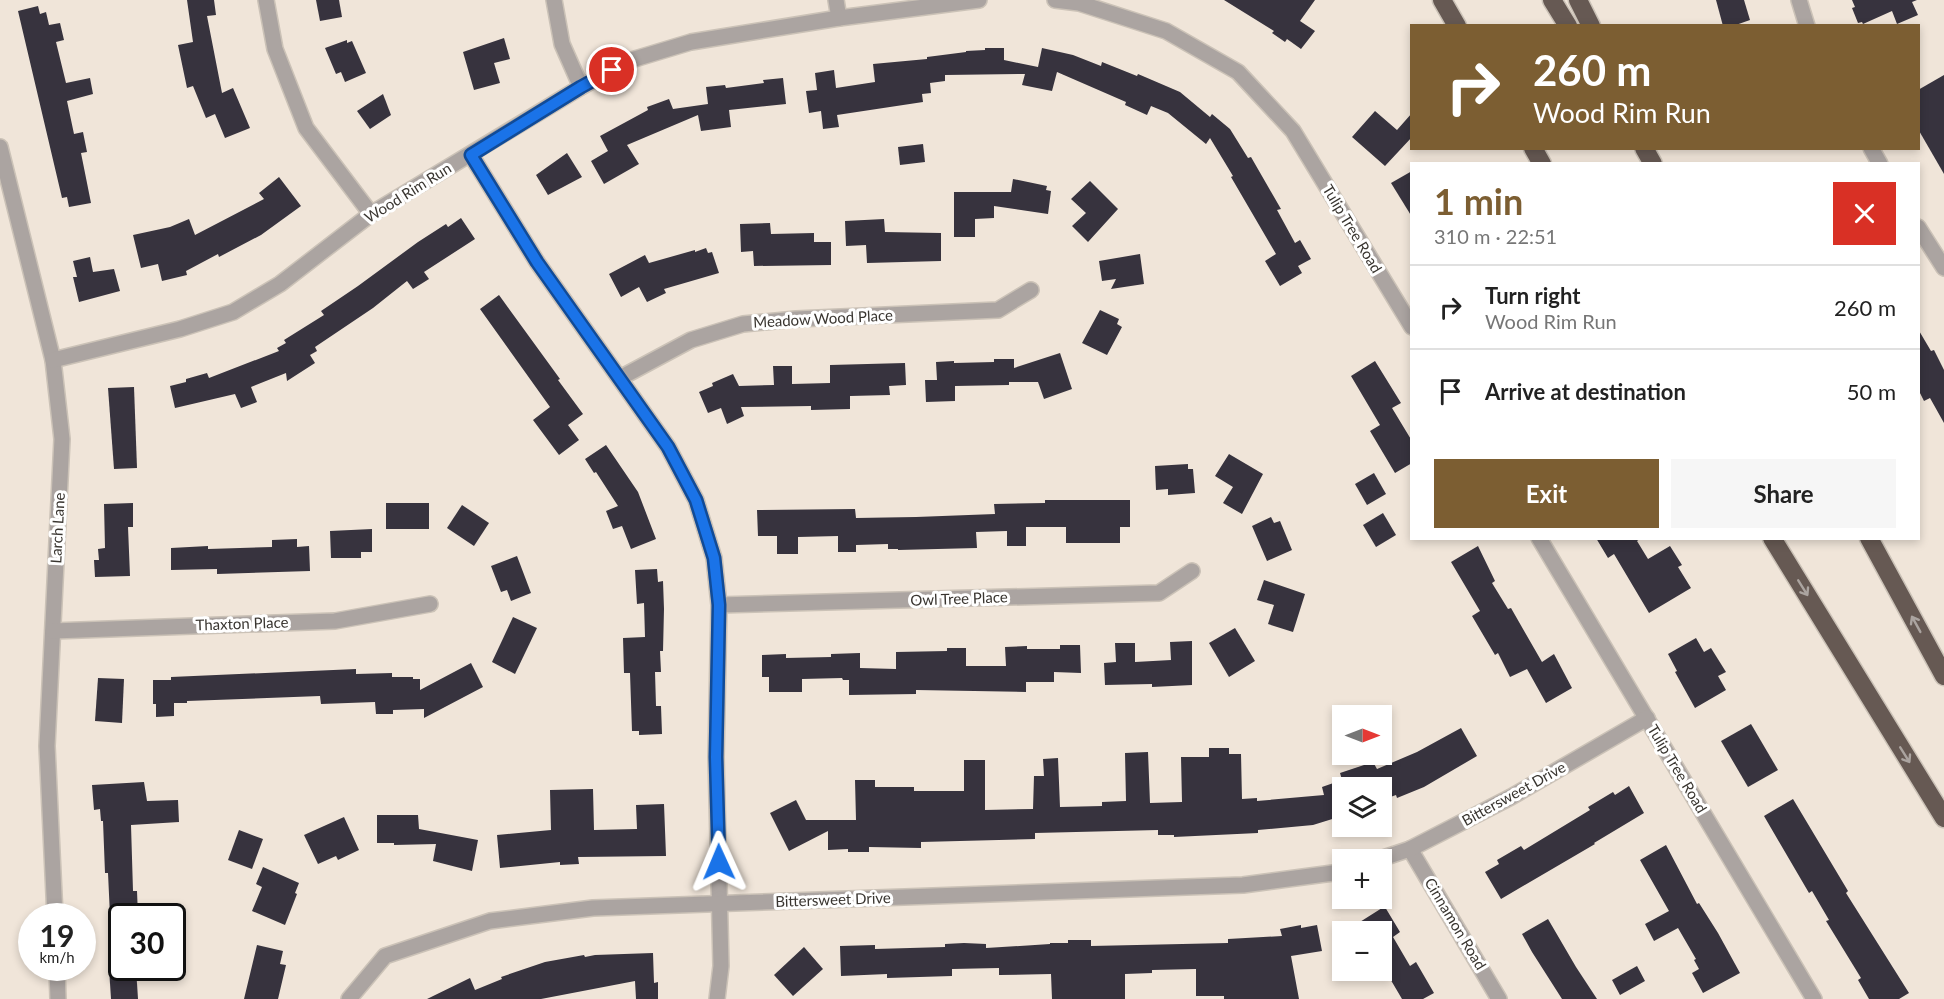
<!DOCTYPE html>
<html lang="en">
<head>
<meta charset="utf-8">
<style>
	:root { --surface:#fff; --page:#f6f6f6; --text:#222; --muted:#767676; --line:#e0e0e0; --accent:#7c5e32 }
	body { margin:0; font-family:Lato,sans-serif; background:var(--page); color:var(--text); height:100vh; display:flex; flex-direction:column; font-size:22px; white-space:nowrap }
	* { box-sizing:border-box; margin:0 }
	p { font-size:20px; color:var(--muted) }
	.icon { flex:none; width:33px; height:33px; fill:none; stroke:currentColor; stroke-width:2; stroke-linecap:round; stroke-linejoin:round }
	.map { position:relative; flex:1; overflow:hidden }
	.details { position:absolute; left:1410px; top:162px; width:510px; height:378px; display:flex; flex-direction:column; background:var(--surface); border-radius:0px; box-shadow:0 3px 9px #0003 }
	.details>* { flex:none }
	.banner { position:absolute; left:1410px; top:24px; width:510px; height:126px; border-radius:0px; box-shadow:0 3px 9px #0003; background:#7c5e32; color:#fff; overflow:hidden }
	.needle { width:39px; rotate:90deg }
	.tools { position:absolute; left:1332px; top:705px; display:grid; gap:12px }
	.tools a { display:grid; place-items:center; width:60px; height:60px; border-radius:0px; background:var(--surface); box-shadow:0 3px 9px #0003; font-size:30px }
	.speed { position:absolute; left:18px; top:903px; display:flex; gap:12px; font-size:30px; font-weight:700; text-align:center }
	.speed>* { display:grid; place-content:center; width:78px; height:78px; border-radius:50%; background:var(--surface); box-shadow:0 3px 9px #0003; line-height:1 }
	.speed small { font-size:15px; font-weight:400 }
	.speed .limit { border:3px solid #111; border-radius:9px; background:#fff; color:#111 }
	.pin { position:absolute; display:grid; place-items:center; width:51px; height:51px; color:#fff; margin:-26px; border:3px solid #fff; border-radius:50%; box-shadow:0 2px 6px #0007 }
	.me { position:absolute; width:66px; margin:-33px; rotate:359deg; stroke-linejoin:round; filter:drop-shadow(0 0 4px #0008) }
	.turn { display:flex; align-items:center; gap:21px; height:126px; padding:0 24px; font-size:27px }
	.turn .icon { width:78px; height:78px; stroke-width:2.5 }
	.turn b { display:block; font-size:42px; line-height:51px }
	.round { display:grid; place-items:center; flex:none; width:63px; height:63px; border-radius:0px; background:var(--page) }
	.summary { display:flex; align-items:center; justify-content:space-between; height:102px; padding:0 24px }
	h1 { font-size:36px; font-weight:700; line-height:45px; color:var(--accent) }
	.primary-button { display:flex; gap:12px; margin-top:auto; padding:12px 24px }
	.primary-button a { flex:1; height:69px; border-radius:0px; background:var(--accent); color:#fff; font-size:24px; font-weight:700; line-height:69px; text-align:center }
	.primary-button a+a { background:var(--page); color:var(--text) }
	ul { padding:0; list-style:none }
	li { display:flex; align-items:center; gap:18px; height:84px; padding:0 24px; border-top:2px solid var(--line) }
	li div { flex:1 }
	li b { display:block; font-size:22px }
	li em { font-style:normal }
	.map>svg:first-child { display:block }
	.building { fill:#37333e }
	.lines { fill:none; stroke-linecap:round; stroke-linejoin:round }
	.minor-casing { stroke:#cbc2b7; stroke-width:18 }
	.motorway-casing { stroke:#cbc2b7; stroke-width:21 }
	.minor { stroke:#aba4a1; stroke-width:15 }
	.motorway { stroke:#665953; stroke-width:18 }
	.oneway { stroke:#aba4a0 }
	.route-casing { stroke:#114b97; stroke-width:15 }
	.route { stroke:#1a73e8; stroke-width:10 }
	.labels { text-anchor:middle; stroke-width:6; stroke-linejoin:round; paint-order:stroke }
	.street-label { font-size:15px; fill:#393530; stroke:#fff }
</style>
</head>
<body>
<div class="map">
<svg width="1944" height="999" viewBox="0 0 1944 999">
	<rect width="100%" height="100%" fill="#f0e5d9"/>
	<g class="building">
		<path d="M 187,0 L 214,0 L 216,15 L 207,16 L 222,93 L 233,88 L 250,128 L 225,138 L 215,114 L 206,118 L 193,86 L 187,88 L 178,45 L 193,42 Z"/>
		<path d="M 316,0 L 339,0 L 342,17 L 320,21 Z"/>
		<path d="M 1224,0 L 1315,0 L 1300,21 L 1315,31 L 1301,49 L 1287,39 L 1285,42 L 1272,33 L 1274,31 Z"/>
		<path d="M 1716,0 L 1744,0 L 1750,20 L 1733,26 L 1723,26 Z"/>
		<path d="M 1852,0 L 1917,0 L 1912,2 L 1918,15 L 1897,24 L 1892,11 L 1863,24 L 1862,22 L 1858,23 L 1852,8 L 1855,7 Z"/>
		<path d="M 38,6 L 40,14 L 46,12 L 49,25 L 60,23 L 64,40 L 56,42 L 66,83 L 90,78 L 93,94 L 67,101 L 74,134 L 83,132 L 87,152 L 81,153 L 91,203 L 69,207 L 67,197 L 62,198 L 18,11 Z"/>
		<path d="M 504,38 L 510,59 L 494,63 L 500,83 L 474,90 L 463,52 Z"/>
		<path d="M 347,40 L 347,43 L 352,41 L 366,73 L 345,82 L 341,72 L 336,74 L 325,48 Z"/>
		<path d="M 985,48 L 1004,48 L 1004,60 L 1038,67 L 1042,48 L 1073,55 L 1101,66 L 1102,62 L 1137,76 L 1138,74 L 1180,92 L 1210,117 L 1212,114 L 1230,129 L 1248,158 L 1251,157 L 1281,209 L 1277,210 L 1295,243 L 1300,240 L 1311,259 L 1298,266 L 1302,273 L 1280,286 L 1265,261 L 1276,254 L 1231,177 L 1233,176 L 1210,138 L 1206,144 L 1168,113 L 1151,106 L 1147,115 L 1125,105 L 1126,102 L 1057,72 L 1052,91 L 1022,85 L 1025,74 L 945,75 L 945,81 L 930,83 L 931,93 L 922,94 L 923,102 L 837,115 L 839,127 L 823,129 L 821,111 L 809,113 L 806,91 L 817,90 L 815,73 L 834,70 L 836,88 L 875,82 L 873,64 L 927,59 L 927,57 L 966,52 L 966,51 L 985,50 Z"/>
		<path d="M 1944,75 L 1944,174 L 1918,129 L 1918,90 Z"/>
		<path d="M 783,78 L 786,104 L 729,110 L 731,127 L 701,131 L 698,115 L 627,145 L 639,164 L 604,184 L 591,161 L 608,151 L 600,136 L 648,110 L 647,107 L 669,99 L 673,109 L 708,104 L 706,87 L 725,85 L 726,88 L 764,83 L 763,80 Z"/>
		<path d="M 383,94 L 391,115 L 370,129 L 357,111 Z"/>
		<path d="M 1375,111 L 1397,130 L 1412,113 L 1412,137 L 1385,166 L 1352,137 Z"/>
		<path d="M 923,144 L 925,162 L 900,165 L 898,147 Z"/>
		<path d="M 567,153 L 582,177 L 548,195 L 536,175 Z"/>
		<path d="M 1412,171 L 1412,217 L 1391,183 Z"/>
		<path d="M 279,177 L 301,206 L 261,235 L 219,257 L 218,254 L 186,271 L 187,275 L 162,281 L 158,264 L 141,268 L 133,235 L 170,227 L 189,219 L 195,235 L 264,199 L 259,193 Z"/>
		<path d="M 1013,179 L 1047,186 L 1046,190 L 1051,191 L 1048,214 L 994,206 L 994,218 L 975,219 L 975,237 L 954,237 L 954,192 L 1011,192 Z"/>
		<path d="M 1090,181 L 1118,209 L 1088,242 L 1072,226 L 1086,213 L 1071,199 Z"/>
		<path d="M 461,218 L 475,239 L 424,272 L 429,279 L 413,289 L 407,281 L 373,308 L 315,347 L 317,351 L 310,355 L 315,363 L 287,381 L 286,373 L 251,387 L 257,402 L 241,408 L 235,394 L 175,408 L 170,386 L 186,382 L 186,379 L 207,373 L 209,378 L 279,351 L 277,348 L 286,343 L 284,340 L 324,315 L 321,311 L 358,286 L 418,242 L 446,224 L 448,227 Z"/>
		<path d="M 884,219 L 885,232 L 941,233 L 941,261 L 867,263 L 866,245 L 846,246 L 845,221 Z"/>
		<path d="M 770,223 L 771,234 L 814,233 L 814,242 L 831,242 L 831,265 L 754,266 L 753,251 L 741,252 L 740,224 Z"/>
		<path d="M 706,248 L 708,253 L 712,252 L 719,273 L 664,289 L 666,293 L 647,302 L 639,287 L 621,297 L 609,274 L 645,255 L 649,263 L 695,250 L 695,252 Z"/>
		<path d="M 1140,254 L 1144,284 L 1111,289 L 1116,279 L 1102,281 L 1099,261 Z"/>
		<path d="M 90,257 L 93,272 L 114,269 L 120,291 L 79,302 L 73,277 L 77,277 L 73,261 Z"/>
		<path d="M 499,295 L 560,379 L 558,380 L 583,414 L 568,425 L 579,440 L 559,455 L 533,420 L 550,407 L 480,309 Z"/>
		<path d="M 1100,310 L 1119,319 L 1117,324 L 1122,327 L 1107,355 L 1082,343 Z"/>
		<path d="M 1918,329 L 1931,351 L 1934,350 L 1944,370 L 1944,423 L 1930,398 L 1924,401 L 1918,389 Z"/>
		<path d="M 1060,353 L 1072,389 L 1044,399 L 1038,382 L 1009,382 L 1009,385 L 955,386 L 955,401 L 926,402 L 925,380 L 937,380 L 936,362 L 954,361 L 954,363 L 994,362 L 994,359 L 1014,359 L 1014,368 Z"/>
		<path d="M 1375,361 L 1401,403 L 1392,408 L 1412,441 L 1412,463 L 1395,473 L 1370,431 L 1380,425 L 1351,376 Z"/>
		<path d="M 905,363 L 906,385 L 889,386 L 890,395 L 850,396 L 850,409 L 811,410 L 811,406 L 741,407 L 744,416 L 727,424 L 721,408 L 708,413 L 699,392 L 713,386 L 712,383 L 733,374 L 739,386 L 774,385 L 773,366 L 792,366 L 792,384 L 830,383 L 830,365 Z"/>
		<path d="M 134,387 L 137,468 L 114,469 L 108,388 Z"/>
		<path d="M 606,445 L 638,492 L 656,539 L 631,549 L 622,526 L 613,529 L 606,511 L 618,506 L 596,472 L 594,473 L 585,459 Z"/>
		<path d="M 1229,454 L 1263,474 L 1242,514 L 1223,503 L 1233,487 L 1215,476 Z"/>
		<path d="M 1188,464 L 1188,469 L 1193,469 L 1195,493 L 1168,495 L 1168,489 L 1156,490 L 1155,466 Z"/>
		<path d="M 1374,473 L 1386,494 L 1367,505 L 1355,484 Z"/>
		<path d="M 1045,500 L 1130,500 L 1130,527 L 1120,527 L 1120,543 L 1066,543 L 1066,527 L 1026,527 L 1026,546 L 1007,546 L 1007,531 L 976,532 L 977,548 L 898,550 L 898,549 L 888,549 L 888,544 L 856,545 L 856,552 L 838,552 L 838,536 L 798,537 L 798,554 L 777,554 L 777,536 L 758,536 L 757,510 L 855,509 L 856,518 L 916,517 L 995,514 L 994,504 L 1045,503 Z"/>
		<path d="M 133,503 L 133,527 L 128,527 L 130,576 L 95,577 L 94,560 L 99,560 L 98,549 L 105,548 L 104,504 Z"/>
		<rect x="386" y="503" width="43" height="26"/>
		<path d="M 462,505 L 489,523 L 474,546 L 447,528 Z"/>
		<path d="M 1383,513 L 1396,535 L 1376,547 L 1363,525 Z"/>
		<path d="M 1271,517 L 1274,523 L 1280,521 L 1292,550 L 1267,561 L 1252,526 Z"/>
		<path d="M 372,529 L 372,552 L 361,552 L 361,558 L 331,558 L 330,531 Z"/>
		<path d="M 1596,538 L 1641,538 L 1637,541 L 1648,559 L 1670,546 L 1682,565 L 1678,567 L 1691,588 L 1649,613 L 1614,554 L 1608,558 Z"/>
		<path d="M 297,539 L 297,547 L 309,546 L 310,571 L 217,574 L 217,569 L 171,570 L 171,548 L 208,546 L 208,549 L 272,547 L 272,540 Z"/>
		<path d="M 1478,546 L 1495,581 L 1492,583 L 1508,609 L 1511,608 L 1542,662 L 1554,654 L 1572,688 L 1546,703 L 1527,669 L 1510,677 L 1498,653 L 1495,655 L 1472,616 L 1480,611 L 1451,562 Z"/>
		<path d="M 517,556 L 531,593 L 511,601 L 507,590 L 501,592 L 491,566 Z"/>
		<path d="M 657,569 L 658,582 L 663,581 L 664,609 L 663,651 L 660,651 L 661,672 L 655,672 L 656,706 L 661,706 L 662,734 L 639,735 L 639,731 L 632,731 L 630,673 L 624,673 L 623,638 L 645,637 L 644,603 L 637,604 L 635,570 Z"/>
		<path d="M 1264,580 L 1305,594 L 1293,632 L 1268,624 L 1274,605 L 1257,600 Z"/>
		<path d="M 513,617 L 537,628 L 515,674 L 492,662 Z"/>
		<path d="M 1235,628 L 1255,661 L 1229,677 L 1209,643 Z"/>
		<path d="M 1696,638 L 1704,652 L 1711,648 L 1726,672 L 1718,676 L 1726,690 L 1695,708 L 1675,672 L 1677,671 L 1668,654 Z"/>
		<path d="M 1192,641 L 1192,685 L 1152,687 L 1152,684 L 1105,685 L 1104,663 L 1116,662 L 1115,643 L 1135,643 L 1135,662 L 1171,660 L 1170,642 Z"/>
		<path d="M 1060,645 L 1080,645 L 1081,673 L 1054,672 L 1054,682 L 1026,682 L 1026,692 L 916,690 L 916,694 L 849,695 L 849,680 L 843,680 L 842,678 L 802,679 L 802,692 L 769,692 L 769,677 L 762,677 L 762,655 L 786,654 L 786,658 L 831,657 L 831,654 L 860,653 L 860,668 L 896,669 L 896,652 L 947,651 L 947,648 L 966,648 L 966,666 L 1006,666 L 1005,647 L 1027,646 L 1027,649 L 1060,649 Z"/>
		<path d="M 471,663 L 483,687 L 424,718 L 424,709 L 393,710 L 393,714 L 376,714 L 375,702 L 321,704 L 320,696 L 187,701 L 187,703 L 174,703 L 174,716 L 156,717 L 156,704 L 153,704 L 153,680 L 171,680 L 171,677 L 356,669 L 356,674 L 392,673 L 392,677 L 413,677 L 413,679 L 420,679 L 420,690 Z"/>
		<path d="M 98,678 L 124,679 L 122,723 L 95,721 Z"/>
		<path d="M 1751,724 L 1778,770 L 1748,787 L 1721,741 Z"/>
		<path d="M 1461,728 L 1477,756 L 1424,787 L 1397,798 L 1396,795 L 1382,800 L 1382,788 L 1344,788 L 1342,782 L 1342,816 L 1313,825 L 1258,830 L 1258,833 L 1174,837 L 1174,835 L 1158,835 L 1158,830 L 1035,833 L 1035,839 L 921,842 L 921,848 L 869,847 L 869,852 L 848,852 L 848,849 L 828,850 L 828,831 L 789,851 L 770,813 L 796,800 L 806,820 L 856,820 L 855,780 L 875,780 L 875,787 L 914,787 L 914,791 L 964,791 L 964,760 L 985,760 L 985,810 L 1033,809 L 1034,776 L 1044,776 L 1043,759 L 1058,758 L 1060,807 L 1102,806 L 1102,802 L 1126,801 L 1125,753 L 1148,752 L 1150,803 L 1182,802 L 1181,757 L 1209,757 L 1209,748 L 1229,748 L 1229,754 L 1241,754 L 1242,799 L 1257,798 L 1257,801 L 1324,795 L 1322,787 L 1342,780 L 1340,773 L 1373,762 L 1377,769 L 1417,752 Z"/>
		<path d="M 144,782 L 147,801 L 178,800 L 179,822 L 131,825 L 133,891 L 137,891 L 138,916 L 110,916 L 108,873 L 105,873 L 103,821 L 101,821 L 100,809 L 94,810 L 92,785 Z"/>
		<path d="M 1629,786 L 1644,813 L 1594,843 L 1595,844 L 1501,899 L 1485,872 L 1499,864 L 1497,860 L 1521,846 L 1524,850 L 1590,810 L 1588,807 L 1613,792 L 1615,795 Z"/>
		<path d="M 593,789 L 594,830 L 637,829 L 636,805 L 664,804 L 666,856 L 578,857 L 579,864 L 560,865 L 560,862 L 500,868 L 497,835 L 551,830 L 550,790 Z"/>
		<path d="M 1793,799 L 1848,891 L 1846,893 L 1909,993 L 1899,999 L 1869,999 L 1858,980 L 1861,978 L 1826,921 L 1829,920 L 1812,891 L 1809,893 L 1764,816 Z"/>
		<path d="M 377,815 L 418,815 L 419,829 L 478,840 L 472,871 L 433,861 L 436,844 L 394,845 L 394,843 L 377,843 Z"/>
		<path d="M 344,817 L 359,850 L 338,860 L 336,856 L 318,864 L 304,835 Z"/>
		<path d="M 239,830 L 263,839 L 252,869 L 228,860 Z"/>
		<path d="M 1666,845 L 1697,904 L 1699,903 L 1718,933 L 1740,973 L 1703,993 L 1692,973 L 1699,969 L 1694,960 L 1696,959 L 1678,928 L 1654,941 L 1645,924 L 1669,911 L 1640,860 Z"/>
		<path d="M 263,867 L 299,883 L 295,893 L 297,894 L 285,925 L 252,911 L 262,887 L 256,884 Z"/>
		<path d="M 1382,902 L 1400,932 L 1393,937 L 1410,966 L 1416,962 L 1434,993 L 1423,999 L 1402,999 L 1382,965 L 1382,932 L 1344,932 L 1382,908 Z"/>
		<path d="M 1548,919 L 1576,967 L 1597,999 L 1562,999 L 1532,952 L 1522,934 Z"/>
		<path d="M 1301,925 L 1301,928 L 1317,925 L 1322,951 L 1291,956 L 1299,999 L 1224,999 L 1224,996 L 1196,996 L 1196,969 L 1152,970 L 1152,973 L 1125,974 L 1125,999 L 1052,999 L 1051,974 L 999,975 L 999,968 L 952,969 L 952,976 L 887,978 L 887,974 L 841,976 L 840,946 L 875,945 L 875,949 L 945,947 L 945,944 L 964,943 L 986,944 L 986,948 L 1050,944 L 1050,943 L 1068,943 L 1068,940 L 1091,940 L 1091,946 L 1228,943 L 1228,939 L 1282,936 L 1280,929 Z"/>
		<path d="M 257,945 L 283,951 L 280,964 L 286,965 L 278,999 L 244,999 Z"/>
		<path d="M 804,947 L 823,969 L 793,996 L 774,975 Z"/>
		<path d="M 653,953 L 654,983 L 658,982 L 658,999 L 636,999 L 635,981 L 541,999 L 427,999 L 470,978 L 475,990 L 502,979 L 501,977 L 545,962 L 584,955 L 585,957 L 595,955 Z"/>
		<path d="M 1637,966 L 1645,981 L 1620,995 L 1612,980 Z"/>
		<path d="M 109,968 L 136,968 L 138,999 L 111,999 Z"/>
	</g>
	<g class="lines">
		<g class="minor-casing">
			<g id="minor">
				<path d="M 266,0 L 275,49 L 306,128 L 371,214"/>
				<path d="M 554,0 L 562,44 L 581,87"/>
				<path d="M 836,0 L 839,18"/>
				<path d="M 1055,0 L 1079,3 L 1166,31 L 1238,72 L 1293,131 L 1412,327"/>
				<path d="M 1799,0 L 1807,26"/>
				<path d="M 0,147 L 53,360 L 62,439 L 47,746 L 55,916"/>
				<path d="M 1871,148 L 1880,164"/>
				<path d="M 471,155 L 537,262 L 668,447 L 696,500 L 714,558 L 719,605 L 716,757 L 721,966 L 717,999"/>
				<path d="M 1918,227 L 1944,268"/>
				<path d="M 53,360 L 180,329 L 233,312 L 280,284 L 371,214 L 581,87 L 628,61 L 691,42 L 839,18 L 979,0"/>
				<path d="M 620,378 L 691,340 L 743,324 L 796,319 L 998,310 L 1031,290"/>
				<path d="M 1539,538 L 1814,999"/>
				<path d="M 719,605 L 1159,593 L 1192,571"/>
				<path d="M 53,631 L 335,621 L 430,604"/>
				<path d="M 1410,849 L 1499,999"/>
				<path d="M 1377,860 L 1410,849 L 1511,797 L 1647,718"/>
				<path d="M 57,968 L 58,999"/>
				<path d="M 349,999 L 385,956 L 490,921 L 593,908 L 1243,885 L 1333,873 L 1342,870"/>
			</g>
		</g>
		<g class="motorway-casing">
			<g id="motorway">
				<path d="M 1442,0 L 1457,26"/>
				<path d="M 1552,0 L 1568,26"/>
				<path d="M 1578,0 L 1591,26"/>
				<path d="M 1533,148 L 1542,164"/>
				<path d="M 1644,148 L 1653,164"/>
				<path d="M 1772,538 L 1944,818"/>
				<path d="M 1869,538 L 1944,676"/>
			</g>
		</g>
		<use href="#minor" class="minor"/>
		<use href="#motorway" class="motorway"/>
	</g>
	<defs><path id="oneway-shaft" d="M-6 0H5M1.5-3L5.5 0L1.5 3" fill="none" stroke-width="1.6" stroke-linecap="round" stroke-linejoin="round" transform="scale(1.5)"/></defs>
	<g class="oneway">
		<use href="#oneway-shaft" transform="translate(1803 588) rotate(58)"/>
		<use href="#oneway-shaft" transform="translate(1916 624) rotate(-119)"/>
		<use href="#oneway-shaft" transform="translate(1905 755) rotate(58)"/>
	</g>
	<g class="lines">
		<g class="route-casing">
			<path id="route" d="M 612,70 L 581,87 L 471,155 L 537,262 L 668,447 L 696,500 L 714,558 L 719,605 L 716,757 L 719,862"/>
		</g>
		<use href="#route" class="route"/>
	</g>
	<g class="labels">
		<g class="street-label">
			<text transform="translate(408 193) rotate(-32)" y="5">Wood Rim Run</text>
			<text transform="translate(1352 229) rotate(59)" y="5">Tulip Tree Road</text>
			<text transform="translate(823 319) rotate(-3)" y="5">Meadow Wood Place</text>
			<text transform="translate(58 528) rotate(-87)" y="5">Larch Lane</text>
			<text transform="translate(959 599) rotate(-2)" y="5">Owl Tree Place</text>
			<text transform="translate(242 624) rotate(-2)" y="5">Thaxton Place</text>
			<text transform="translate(1677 769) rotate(59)" y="5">Tulip Tree Road</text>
			<text transform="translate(1514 794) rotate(-29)" y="5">Bittersweet Drive</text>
			<text transform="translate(833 900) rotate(-2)" y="5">Bittersweet Drive</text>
			<text transform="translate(1455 924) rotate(59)" y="5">Cinnamon Road</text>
		</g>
	</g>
</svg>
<div class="tools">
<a><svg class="needle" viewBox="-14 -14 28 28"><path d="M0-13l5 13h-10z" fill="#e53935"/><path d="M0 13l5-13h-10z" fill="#767676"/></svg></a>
<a><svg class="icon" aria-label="layers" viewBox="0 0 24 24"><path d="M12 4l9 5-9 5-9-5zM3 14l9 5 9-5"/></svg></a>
<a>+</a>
<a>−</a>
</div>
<div class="speed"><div>19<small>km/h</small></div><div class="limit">30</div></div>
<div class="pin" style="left:612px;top:70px;background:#d93025"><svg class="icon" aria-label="arrive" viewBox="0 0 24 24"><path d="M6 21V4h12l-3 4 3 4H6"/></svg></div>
<svg class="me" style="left:719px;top:862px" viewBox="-20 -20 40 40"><path d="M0-17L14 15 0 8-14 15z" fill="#1a73e8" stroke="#fff" stroke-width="4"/></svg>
<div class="banner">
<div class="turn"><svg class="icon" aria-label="right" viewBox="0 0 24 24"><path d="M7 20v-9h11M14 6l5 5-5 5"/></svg><div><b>260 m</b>Wood Rim Run</div></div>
</div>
<section class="details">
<div class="summary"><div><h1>1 min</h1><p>310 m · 22:51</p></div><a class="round" style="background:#d93025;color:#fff"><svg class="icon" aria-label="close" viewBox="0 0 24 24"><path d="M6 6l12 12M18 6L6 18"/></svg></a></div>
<ul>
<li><svg class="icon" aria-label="right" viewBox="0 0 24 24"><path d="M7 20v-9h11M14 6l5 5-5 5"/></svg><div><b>Turn right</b><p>Wood Rim Run</p></div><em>260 m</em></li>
<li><svg class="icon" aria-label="arrive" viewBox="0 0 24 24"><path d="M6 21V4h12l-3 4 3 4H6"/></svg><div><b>Arrive at destination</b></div><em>50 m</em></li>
</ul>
<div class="primary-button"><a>Exit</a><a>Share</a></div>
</section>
</div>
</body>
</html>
